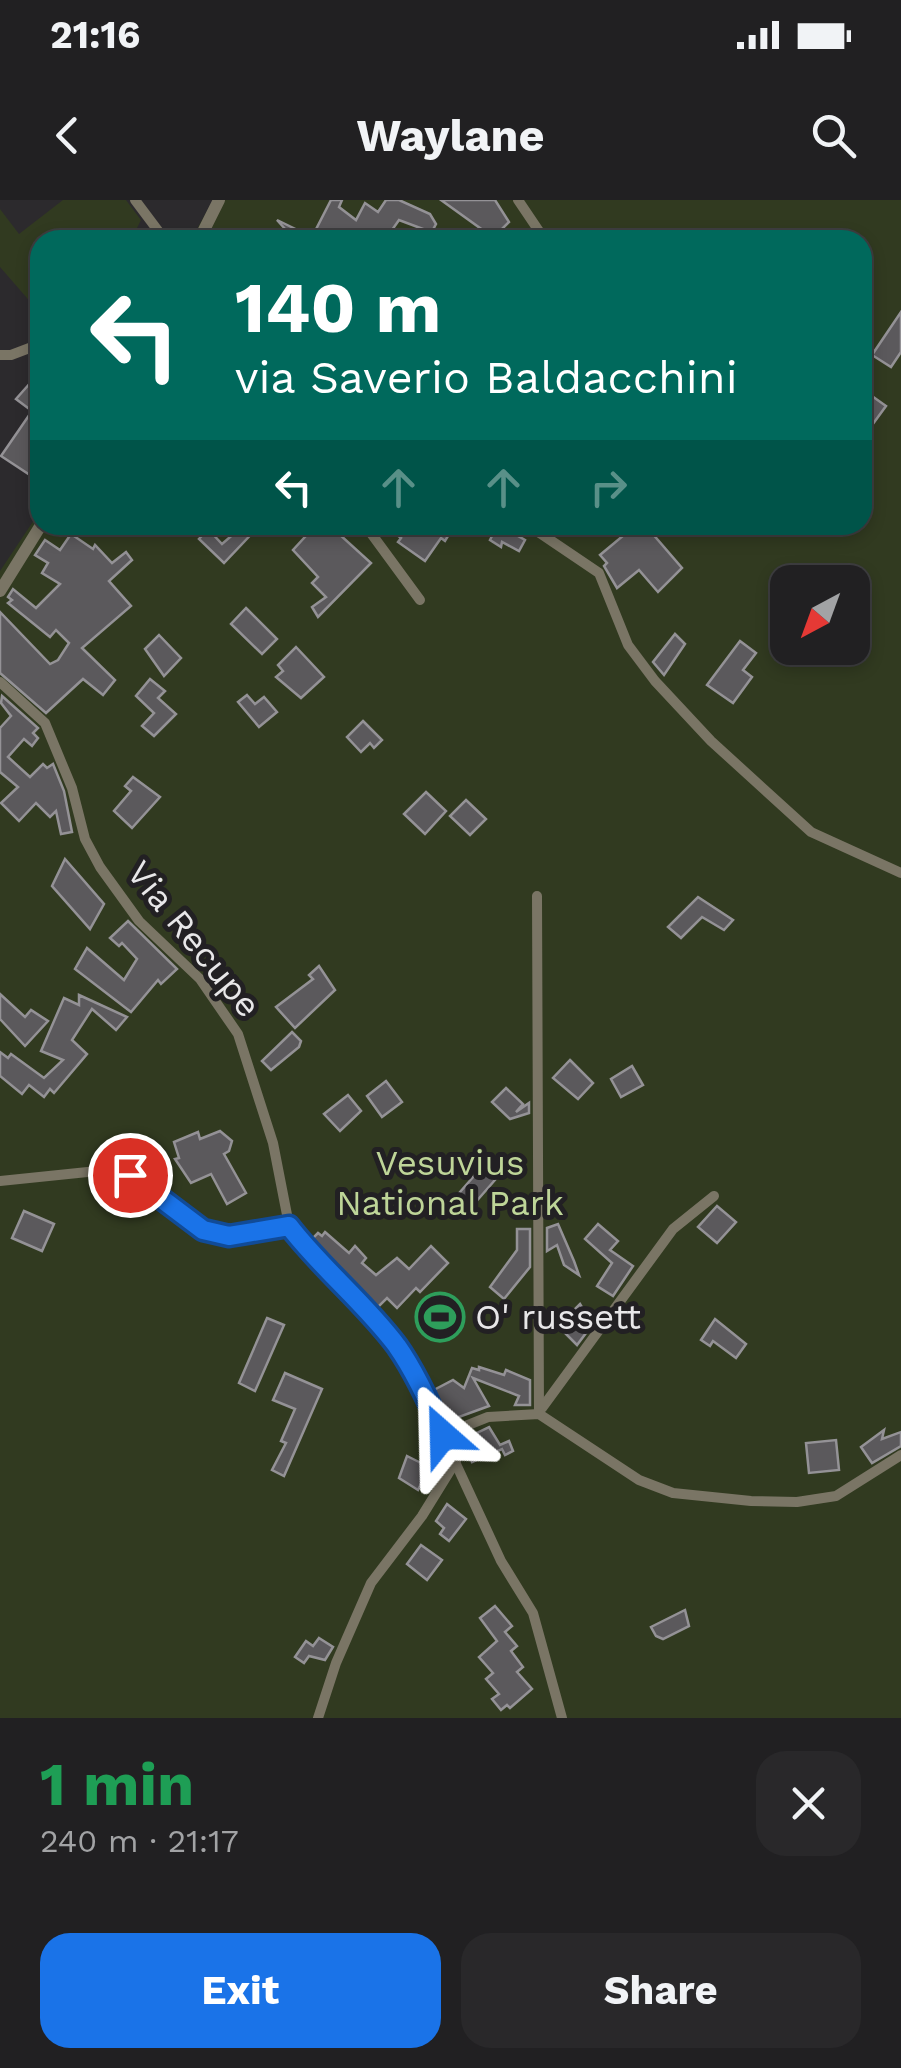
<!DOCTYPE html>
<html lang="en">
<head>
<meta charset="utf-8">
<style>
	:root { --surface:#212022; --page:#29282a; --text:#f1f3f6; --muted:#a2a3a5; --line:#3e3e40; --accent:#1a73e8 }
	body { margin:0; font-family:"Work Sans",sans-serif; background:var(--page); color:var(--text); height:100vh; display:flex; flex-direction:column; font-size:38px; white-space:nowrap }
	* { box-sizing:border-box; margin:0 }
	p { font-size:32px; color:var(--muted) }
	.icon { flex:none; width:55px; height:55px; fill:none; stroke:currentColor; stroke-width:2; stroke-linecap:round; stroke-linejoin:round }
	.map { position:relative; height:1518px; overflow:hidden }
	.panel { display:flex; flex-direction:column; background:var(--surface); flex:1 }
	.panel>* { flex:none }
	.top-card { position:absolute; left:30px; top:30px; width:842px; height:305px; border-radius:30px; box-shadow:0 5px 15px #0003,0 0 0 2px var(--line); background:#00695c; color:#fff; overflow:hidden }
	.needle { width:65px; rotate:221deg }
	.fabs { position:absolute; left:770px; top:365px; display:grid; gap:20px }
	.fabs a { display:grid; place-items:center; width:100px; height:100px; border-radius:20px; background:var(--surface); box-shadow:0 5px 15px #0003,0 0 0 2px var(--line); font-size:50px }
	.pin { position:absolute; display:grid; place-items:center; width:85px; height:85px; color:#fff; margin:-42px; border:5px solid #fff; border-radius:50%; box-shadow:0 2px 10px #0007 }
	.me { position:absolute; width:110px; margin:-55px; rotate:335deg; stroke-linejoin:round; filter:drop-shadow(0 0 8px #0008) }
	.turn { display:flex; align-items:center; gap:35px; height:210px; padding:0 40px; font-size:45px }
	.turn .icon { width:130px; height:130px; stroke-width:2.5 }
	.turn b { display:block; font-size:70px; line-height:85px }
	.lanes { display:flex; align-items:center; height:95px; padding:0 40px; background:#0003; justify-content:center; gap:50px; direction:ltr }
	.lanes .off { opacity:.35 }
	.round { display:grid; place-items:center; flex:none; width:105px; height:105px; border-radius:30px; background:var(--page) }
	.overview { display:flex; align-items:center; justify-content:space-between; height:170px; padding:0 40px }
	h1 { font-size:60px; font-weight:700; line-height:75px; color:#1e9e55 }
	.action { display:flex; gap:20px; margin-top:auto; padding:20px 40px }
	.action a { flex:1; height:115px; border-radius:30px; background:var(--accent); color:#fff; font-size:40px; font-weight:700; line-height:115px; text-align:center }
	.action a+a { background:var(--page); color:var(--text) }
	.status { display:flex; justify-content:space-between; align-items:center; height:70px; padding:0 50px; background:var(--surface); direction:ltr }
	.status svg { height:28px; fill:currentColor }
	header { display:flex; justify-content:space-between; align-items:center; height:130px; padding:0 40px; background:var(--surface); font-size:45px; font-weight:700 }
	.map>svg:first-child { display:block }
	.green { fill:#313a20; fill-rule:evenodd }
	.building { fill:#5b595c; stroke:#949296; stroke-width:2.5 }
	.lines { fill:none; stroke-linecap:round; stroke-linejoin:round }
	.minor { stroke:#7a7565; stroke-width:10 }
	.tertiary { stroke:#7a7565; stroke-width:12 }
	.route-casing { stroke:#114b97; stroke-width:25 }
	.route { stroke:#1a73e8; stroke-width:18 }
	.labels { text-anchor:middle; stroke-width:10; stroke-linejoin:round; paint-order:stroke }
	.street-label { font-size:35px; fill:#e8e7e9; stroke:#222023 }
	.park-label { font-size:35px; fill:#bed598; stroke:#222023 }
	.poi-label { font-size:35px; fill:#e8e7e9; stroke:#222023; text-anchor:start }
</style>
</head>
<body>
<div class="status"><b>21:16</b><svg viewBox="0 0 49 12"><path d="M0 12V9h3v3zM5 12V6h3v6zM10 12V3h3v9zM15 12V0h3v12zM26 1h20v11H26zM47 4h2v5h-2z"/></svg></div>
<header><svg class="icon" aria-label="back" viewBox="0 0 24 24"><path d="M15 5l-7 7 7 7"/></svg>Waylane<svg class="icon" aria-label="search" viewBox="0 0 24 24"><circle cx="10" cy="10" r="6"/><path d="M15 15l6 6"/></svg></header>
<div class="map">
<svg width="901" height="1518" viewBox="0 0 901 1518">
	<rect width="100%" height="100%" fill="#2c2a2d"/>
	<g class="green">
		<path d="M 63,0 L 126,0 L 141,20 L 131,40 L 40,40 L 40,113 L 0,67 L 0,9 L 19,34 Z"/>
		<path d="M 213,0 L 901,0 L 901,1518 L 0,1518 L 0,371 L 40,311 L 40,325 L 862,325 L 862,40 L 191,40 ZM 788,382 L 852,382 L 852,448 L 788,448 Z"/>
	</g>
	<g class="building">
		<path d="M 331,0 L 342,0 L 339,7 L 356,20 L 365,3 L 378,12 L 386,0 L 399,0 L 430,14 L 436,24 L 428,39 L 421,33 L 423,29 L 399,20 L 385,40 L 295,40 L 277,20 L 312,37 Z"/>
		<path d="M 441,0 L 495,0 L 509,22 L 496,35 L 490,30 L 487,33 Z"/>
		<path d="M 901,112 L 901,152 L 891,167 L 872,155 Z"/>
		<path d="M 40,172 L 40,262 L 30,275 L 1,256 L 32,211 L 16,199 Z"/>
		<path d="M 862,189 L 886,206 L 862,239 Z"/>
		<path d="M 244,325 L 260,325 L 224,363 L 199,339 L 208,329 L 222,344 Z"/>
		<path d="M 316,325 L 348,325 L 339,334 L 371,363 L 318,417 L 312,407 L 326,397 L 312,383 L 318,377 L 293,350 Z"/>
		<path d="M 397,325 L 443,325 L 451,331 L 445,341 L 441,338 L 425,361 L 398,342 L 401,338 L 393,332 Z"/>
		<path d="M 492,325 L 499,325 L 525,340 L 519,351 L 502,342 L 501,347 L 490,340 L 492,336 L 487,333 Z"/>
		<path d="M 624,325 L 645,325 L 682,368 L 658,392 L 639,370 L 617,388 L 604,366 L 607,363 L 600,355 L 630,330 Z"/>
		<path d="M 71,334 L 93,349 L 95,345 L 112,363 L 126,352 L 132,360 L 109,381 L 131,406 L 82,448 L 115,480 L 103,495 L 83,479 L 46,513 L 0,473 L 0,412 L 50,464 L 58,460 L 69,443 L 56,430 L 50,437 L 8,403 L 12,400 L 8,397 L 13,389 L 36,408 L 60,384 L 42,373 L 48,363 L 35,355 L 45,340 L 60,350 Z"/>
		<path d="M 246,408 L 277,439 L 262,454 L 231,424 Z"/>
		<path d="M 675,434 L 685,444 L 664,475 L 653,462 Z"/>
		<path d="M 159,435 L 181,458 L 164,476 L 145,449 Z"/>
		<path d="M 740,441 L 756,453 L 743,470 L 752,477 L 733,503 L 707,485 Z"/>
		<path d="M 296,447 L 324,477 L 301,498 L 276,477 L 283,471 L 278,465 Z"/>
		<path d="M 150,479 L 165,491 L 158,498 L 176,514 L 154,536 L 142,526 L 154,513 L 136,496 Z"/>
		<path d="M 247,495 L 255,504 L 264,497 L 277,512 L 259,527 L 238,502 Z"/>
		<path d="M 2,496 L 38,528 L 33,533 L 38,538 L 32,546 L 24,539 L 8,557 L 30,577 L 43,564 L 47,568 L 53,564 L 64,591 L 72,632 L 61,634 L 56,611 L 50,617 L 36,603 L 19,621 L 1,603 L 18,587 L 0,572 L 0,528 L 11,516 L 1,503 Z"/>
		<path d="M 363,521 L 382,540 L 374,548 L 370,543 L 361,552 L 347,537 Z"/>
		<path d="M 133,577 L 160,597 L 132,628 L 114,611 L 131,591 L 125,586 Z"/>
		<path d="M 426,592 L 446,611 L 425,634 L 404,614 Z"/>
		<path d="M 466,600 L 486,619 L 470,635 L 450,616 Z"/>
		<path d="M 65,659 L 104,704 L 90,729 L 52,686 Z"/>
		<path d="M 698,697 L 733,720 L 724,730 L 702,717 L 681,738 L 668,727 Z"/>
		<path d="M 128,721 L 177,769 L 161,784 L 158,780 L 131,812 L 75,769 L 87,748 L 124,780 L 137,759 L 122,743 L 119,746 L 110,738 Z"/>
		<path d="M 319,766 L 335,790 L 295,828 L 276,807 L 313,779 L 309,775 Z"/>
		<path d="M 0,794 L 25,817 L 31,810 L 48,821 L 25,846 L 0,819 Z"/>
		<path d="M 79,795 L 127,817 L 116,830 L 92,809 L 72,840 L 87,854 L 54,893 L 50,889 L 44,897 L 29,885 L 22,894 L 0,876 L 0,852 L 8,858 L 11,854 L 44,878 L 63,860 L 41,851 L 64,798 L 79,805 Z"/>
		<path d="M 292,832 L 301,841 L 299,847 L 271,870 L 262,861 Z"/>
		<path d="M 570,860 L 593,883 L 578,899 L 553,878 Z"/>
		<path d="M 632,866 L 643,885 L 621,897 L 611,879 Z"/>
		<path d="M 386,881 L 402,902 L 382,917 L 367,896 Z"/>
		<path d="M 506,888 L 523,904 L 516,912 L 529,903 L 529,913 L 510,919 L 492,902 Z"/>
		<path d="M 348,895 L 361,911 L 340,931 L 324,914 Z"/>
		<path d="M 220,931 L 232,941 L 229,951 L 224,954 L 246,993 L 227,1004 L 211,974 L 191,983 L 175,959 L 179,958 L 174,942 L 198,932 L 200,939 Z"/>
		<path d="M 481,968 L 495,980 L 467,1012 L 453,1000 Z"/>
		<path d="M 717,1006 L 736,1022 L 717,1043 L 698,1027 Z"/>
		<path d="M 24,1011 L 54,1024 L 42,1051 L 12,1038 Z"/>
		<path d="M 558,1024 L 574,1061 L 579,1075 L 564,1065 L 557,1045 L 547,1051 L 547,1028 Z"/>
		<path d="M 598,1024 L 618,1041 L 610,1050 L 633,1066 L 613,1096 L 597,1086 L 612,1063 L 585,1039 Z"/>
		<path d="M 517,1029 L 530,1029 L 530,1067 L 504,1099 L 490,1087 L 517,1050 Z"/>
		<path d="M 325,1032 L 349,1053 L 355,1046 L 366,1058 L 362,1063 L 376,1075 L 397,1058 L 409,1069 L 431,1046 L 448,1063 L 420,1092 L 416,1088 L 397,1108 L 387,1098 L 375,1110 L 311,1040 L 318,1033 L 322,1036 Z"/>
		<path d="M 580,1104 L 589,1119 L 593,1114 L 598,1117 L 577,1145 L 558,1126 Z"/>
		<path d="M 267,1118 L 284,1125 L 255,1191 L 239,1183 Z"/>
		<path d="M 715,1119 L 746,1144 L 736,1158 L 713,1141 L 710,1146 L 701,1140 Z"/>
		<path d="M 479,1167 L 504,1175 L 506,1170 L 530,1180 L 530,1205 L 515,1205 L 519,1196 L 473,1178 L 489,1206 L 448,1221 L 432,1191 L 453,1180 L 464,1188 L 472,1168 L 479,1170 Z"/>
		<path d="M 285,1173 L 322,1189 L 284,1276 L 272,1270 L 286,1243 L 281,1241 L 295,1209 L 273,1200 Z"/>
		<path d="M 489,1227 L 500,1245 L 509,1241 L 513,1251 L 505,1255 L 502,1249 L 472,1262 L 462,1240 Z"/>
		<path d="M 884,1230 L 882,1239 L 901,1232 L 901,1246 L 872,1263 L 861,1247 Z"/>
		<path d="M 836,1240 L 839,1270 L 809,1273 L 806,1243 Z"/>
		<path d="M 407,1256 L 429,1267 L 418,1290 L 399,1278 Z"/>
		<path d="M 447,1304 L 466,1319 L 449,1341 L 440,1334 L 444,1328 L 436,1321 Z"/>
		<path d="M 421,1345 L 442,1360 L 427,1380 L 407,1364 Z"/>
		<path d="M 495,1406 L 512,1426 L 505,1432 L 517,1446 L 511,1451 L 523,1467 L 517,1472 L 532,1489 L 510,1508 L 507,1505 L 501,1510 L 492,1499 L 499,1494 L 486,1479 L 493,1473 L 479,1457 L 497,1441 L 480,1418 Z"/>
		<path d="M 685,1410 L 689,1426 L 663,1439 L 656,1436 L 651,1427 Z"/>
		<path d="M 319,1438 L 333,1447 L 325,1460 L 309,1456 L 304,1463 L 295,1457 L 306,1441 L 313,1446 Z"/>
	</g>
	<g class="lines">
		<g class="minor">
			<path d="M 135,0 L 165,40"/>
			<path d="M 518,0 L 545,40"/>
			<path d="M 0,155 L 11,155 L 40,144"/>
			<path d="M 365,325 L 420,400"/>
			<path d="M 528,325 L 599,373 L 628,445 L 655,481 L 711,541 L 811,632 L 901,673"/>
			<path d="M 0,482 L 45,523 L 72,588 L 85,639 L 100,667 L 139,721 L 200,779 L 238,834 L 273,943 L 289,1025 L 315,1060 L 394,1143 L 411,1167 L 501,1361 L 533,1413 L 562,1518"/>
			<path d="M 537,696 L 539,1214"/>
			<path d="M 0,981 L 107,970 L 130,975 L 203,1030 L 229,1035 L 289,1025"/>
			<path d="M 542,1208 L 673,1029 L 714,996"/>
			<path d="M 443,1235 L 488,1217 L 539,1214 L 639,1280 L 673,1293 L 751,1301 L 797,1302 L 836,1296 L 901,1255"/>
			<path d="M 318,1518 L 336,1463 L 371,1383 L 422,1316 L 456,1261"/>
		</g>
		<g class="tertiary">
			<path d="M 199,40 L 219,0"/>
			<path d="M 0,391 L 41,325"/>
		</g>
	</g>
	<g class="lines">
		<g class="route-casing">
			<path id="route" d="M 130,975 L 203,1030 L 229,1036 L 289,1026 C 322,1069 365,1103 397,1146 C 416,1173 430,1204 443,1235"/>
		</g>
		<use href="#route" class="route"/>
	</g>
	<defs>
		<g id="stadium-ring" transform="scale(2.5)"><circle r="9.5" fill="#222023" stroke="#2e9e5b" stroke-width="1.5"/><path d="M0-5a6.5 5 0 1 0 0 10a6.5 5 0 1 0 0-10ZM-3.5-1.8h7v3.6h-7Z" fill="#2e9e5b"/></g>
	</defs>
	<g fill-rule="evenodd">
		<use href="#stadium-ring" x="440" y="1117"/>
	</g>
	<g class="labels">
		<g class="street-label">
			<text transform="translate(194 739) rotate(51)" y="12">Via Recupe</text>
		</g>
		<g class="park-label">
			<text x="450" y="975">Vesuvius<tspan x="450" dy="40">National Park</tspan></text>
		</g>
		<g class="poi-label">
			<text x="475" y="1129">O' russett</text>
		</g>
	</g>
</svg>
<div class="fabs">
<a><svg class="needle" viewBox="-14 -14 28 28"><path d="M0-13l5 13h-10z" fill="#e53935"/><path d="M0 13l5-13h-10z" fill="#a2a3a5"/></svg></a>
</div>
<div class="pin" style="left:130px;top:975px;background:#d93025"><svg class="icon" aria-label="arrive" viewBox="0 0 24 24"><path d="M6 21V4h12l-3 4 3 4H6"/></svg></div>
<svg class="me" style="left:443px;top:1235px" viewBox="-20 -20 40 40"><path d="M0-17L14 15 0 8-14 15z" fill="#1a73e8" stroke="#fff" stroke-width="4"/></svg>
<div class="top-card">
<div class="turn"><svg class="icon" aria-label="left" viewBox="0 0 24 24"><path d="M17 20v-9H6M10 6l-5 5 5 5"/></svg><div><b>140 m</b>via Saverio Baldacchini</div></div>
<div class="lanes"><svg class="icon" aria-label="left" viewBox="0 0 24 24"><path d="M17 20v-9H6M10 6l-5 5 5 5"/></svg><svg class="icon off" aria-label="ahead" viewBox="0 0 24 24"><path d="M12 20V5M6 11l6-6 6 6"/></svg><svg class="icon off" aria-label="ahead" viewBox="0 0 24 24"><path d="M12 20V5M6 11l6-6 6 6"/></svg><svg class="icon off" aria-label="right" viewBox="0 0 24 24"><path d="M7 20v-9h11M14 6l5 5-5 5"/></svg></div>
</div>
</div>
<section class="panel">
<div class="overview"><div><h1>1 min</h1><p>240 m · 21:17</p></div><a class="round"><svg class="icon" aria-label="close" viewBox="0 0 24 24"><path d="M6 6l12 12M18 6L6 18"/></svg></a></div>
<div class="action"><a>Exit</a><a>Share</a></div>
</section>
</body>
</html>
